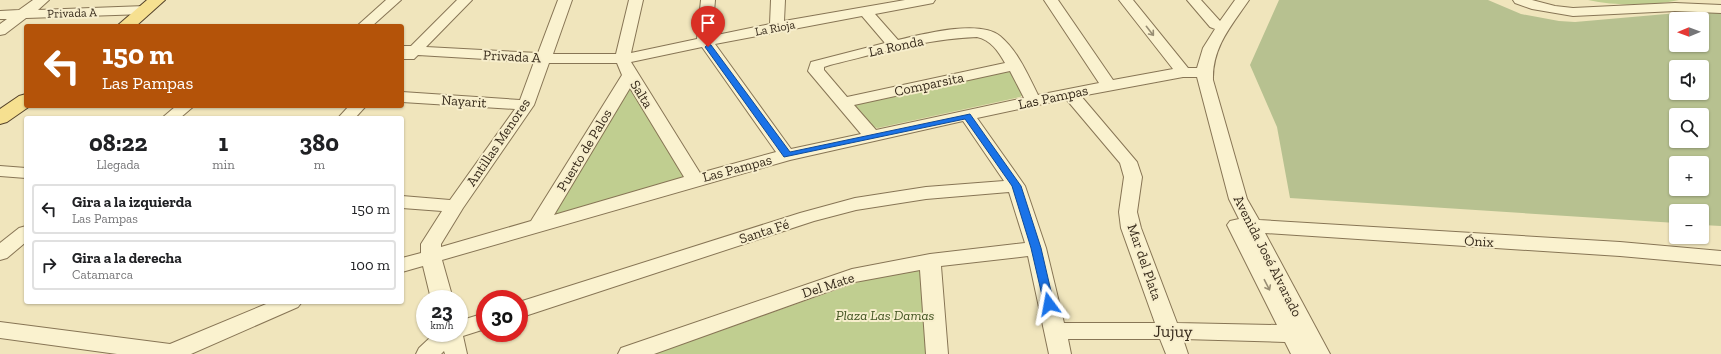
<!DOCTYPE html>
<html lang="es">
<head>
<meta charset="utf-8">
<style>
	:root { --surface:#fff; --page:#f6f6f6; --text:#202124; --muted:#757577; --line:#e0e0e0 }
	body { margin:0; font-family:"Zilla Slab",serif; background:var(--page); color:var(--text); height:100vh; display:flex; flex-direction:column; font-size:15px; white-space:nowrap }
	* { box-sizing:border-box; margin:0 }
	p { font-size:13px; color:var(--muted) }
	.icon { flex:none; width:22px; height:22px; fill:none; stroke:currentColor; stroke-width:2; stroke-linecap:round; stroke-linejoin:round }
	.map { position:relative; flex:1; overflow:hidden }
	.sheet { position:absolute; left:24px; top:116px; width:380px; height:188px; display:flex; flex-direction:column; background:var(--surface); border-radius:4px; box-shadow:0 1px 3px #0004 }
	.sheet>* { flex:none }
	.hud { position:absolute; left:24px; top:24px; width:380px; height:84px; border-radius:4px; box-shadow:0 1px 3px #0004; background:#b45309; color:#fff; overflow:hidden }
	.needle { width:26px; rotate:269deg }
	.buttons { position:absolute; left:1669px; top:12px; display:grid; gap:8px }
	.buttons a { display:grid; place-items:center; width:40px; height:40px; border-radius:4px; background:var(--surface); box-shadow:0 1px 3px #0004; font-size:20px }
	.speed { position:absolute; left:416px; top:290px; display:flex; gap:8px; font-size:20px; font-weight:700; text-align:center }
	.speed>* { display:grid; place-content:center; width:52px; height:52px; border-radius:50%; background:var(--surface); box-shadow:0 1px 3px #0004; line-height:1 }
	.speed small { font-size:10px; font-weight:400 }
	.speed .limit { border:6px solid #d22; background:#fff; color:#111 }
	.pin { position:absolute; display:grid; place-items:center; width:34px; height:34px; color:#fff; margin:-41px -17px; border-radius:50% 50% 50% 0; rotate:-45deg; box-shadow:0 0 4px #0007 }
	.pin .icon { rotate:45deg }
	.me { position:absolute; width:44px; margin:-22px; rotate:347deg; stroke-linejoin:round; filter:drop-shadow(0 0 3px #0008) }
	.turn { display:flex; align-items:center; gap:14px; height:84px; padding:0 12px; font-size:18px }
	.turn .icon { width:52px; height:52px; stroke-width:2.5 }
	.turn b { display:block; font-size:28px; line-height:34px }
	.eta { display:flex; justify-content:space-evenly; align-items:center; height:68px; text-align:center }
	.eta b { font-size:24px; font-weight:700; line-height:28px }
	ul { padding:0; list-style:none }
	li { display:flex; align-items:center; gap:12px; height:50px; margin:0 8px 6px; padding:0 4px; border:2px solid var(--line); border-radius:4px }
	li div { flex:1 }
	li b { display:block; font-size:15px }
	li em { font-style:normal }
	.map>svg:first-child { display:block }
	.green { fill:#c0ce90 }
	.cemetery { fill:#b7c190; fill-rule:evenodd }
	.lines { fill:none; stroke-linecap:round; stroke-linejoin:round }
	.minor-casing { stroke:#877555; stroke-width:2 }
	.major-casing { stroke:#54422a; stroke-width:2 }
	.minor { fill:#faf2cf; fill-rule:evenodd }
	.major { fill:#f6e090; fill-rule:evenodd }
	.oneway { stroke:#988e74 }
	.route { fill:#1a73e8; stroke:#114b97 }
	.labels { text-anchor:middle; stroke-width:4; stroke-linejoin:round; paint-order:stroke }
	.far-street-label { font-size:12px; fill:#362a1a; stroke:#f7eecc }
	.street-label { font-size:14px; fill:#362a1a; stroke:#f7eecc }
	.park-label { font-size:14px; font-style:italic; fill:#415320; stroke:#f7eecc }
	.near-street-label { font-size:17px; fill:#362a1a; stroke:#f7eecc }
</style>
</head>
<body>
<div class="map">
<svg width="1721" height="354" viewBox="0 0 1721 354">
	<rect width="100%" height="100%" fill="#f0e5bc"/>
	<g class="green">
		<path d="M 1588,0 L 1679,0 C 1652,6 1615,6 1588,0 Z"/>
		<path d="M 1007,70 L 1011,72 L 1023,95 L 1020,97 L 878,128 L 872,127 L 854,106 L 856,103 Z"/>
		<path d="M 630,75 L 695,180 L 538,225 Z"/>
		<path d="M 921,269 L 926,354 L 654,354 L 862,281 Z"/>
	</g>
	<path class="cemetery" d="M 1279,0 L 1488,0 L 1521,14 L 1559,21 L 1575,22 L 1689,12 L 1721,12 L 1721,226 L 1702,225 L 1702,211 L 1676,211 L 1676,223 L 1290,198 L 1277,127 L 1250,65 ZM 1676,19 L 1702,19 L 1702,45 L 1676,45 ZM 1676,67 L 1702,67 L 1702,93 L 1676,93 ZM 1676,115 L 1702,115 L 1702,141 L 1676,141 ZM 1676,163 L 1702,163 L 1702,189 L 1676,189 Z"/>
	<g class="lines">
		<g class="minor-casing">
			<g id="minor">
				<path d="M 33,0 L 49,0 L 38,10 L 145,6 L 150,7 L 152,10 L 150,13 L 145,14 L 26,18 L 5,34 L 0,35 L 0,24 L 7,19 L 0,19 L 0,11 L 19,10 Z"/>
				<path d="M 386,0 L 401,0 L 372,26 L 357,26 Z"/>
				<path d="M 457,0 L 472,0 L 426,47 L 538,53 L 558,0 L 572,0 L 553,54 L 616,54 L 629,0 L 643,0 L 631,53 L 697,39 L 701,0 L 715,0 L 712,36 L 770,24 L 771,0 L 785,0 L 784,21 L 905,0 L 935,0 L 933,3 L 928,4 L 875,14 L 898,40 C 923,34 980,19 1000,36 C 1018,51 1028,75 1038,95 L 1099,83 L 1044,0 L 1058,0 L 1113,80 L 1173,69 L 1119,0 L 1133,0 L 1188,68 L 1197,68 L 1203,48 L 1215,29 L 1210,27 L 1187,0 L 1201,0 L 1220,21 L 1235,0 L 1249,0 C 1232,25 1212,47 1213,80 L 1247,199 L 1259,220 L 1620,242 L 1721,251 L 1721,265 L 1620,256 L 1265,233 L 1330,354 L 1291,354 L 1285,342 L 1183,339 L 1188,354 L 1166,354 L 1160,339 L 1068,339 L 1071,354 L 1049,354 L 1028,256 L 941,266 L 948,354 L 926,354 L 920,270 L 855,282 L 654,354 L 618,354 L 621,348 L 852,269 L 930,254 L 1025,243 L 1009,192 L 926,199 L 856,210 L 814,221 L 519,318 L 519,302 L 800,213 L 855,198 L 926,187 L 1004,181 L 963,121 L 790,160 L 442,260 L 453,299 L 431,299 L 423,266 L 402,272 L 402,258 L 421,253 L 421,244 L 442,211 L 402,208 L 402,196 L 450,200 L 515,109 L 402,102 L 402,92 L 520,100 L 534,62 L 418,55 L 414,59 L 404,59 L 402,46 L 411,46 ZM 862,16 L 885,43 L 811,62 L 808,71 L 861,134 L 791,149 L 715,44 ZM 977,37 C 991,40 998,51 1005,63 L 847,97 L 824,70 L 824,67 L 830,65 C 879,53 926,39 977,37 ZM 702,47 L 776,152 L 700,173 L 631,62 ZM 549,63 L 617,63 L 622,75 L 531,221 L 441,247 L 441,244 L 463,208 L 534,105 ZM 1010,71 L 1024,98 L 876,130 L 854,105 ZM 1183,77 L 1197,77 L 1229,199 L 1239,219 L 1230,221 L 1227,225 L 1277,325 L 1177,323 L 1141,228 L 1137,212 L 1142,177 L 1137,162 L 1081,96 ZM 630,88 L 684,177 L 554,215 ZM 1066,99 L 1120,163 L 1124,177 L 1119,212 L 1121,228 L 1155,323 L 1064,323 L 1046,248 L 1025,186 L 977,118 Z"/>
				<path d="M 1513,0 L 1532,0 L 1555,6 L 1573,8 L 1675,3 L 1721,5 L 1721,13 L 1675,11 L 1573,16 L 1532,9 L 1515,3 Z"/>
				<path d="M 176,106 L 194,106 L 180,118 L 162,118 Z"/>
				<path d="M 349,106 L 366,106 L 355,118 L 338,118 Z"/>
				<path d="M 0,166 L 26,168 L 26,178 L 0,176 Z"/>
				<path d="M 26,226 L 26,242 L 7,258 L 0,260 L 0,243 L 19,228 Z"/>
				<path d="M 271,302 L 302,302 L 298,307 L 191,354 L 117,354 L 0,338 L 0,322 L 170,344 Z"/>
				<path d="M 485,313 L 485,329 L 463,336 L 467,354 L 445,354 L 444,351 L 441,354 L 416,354 L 419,348 L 435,333 L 459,333 L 459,321 Z"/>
			</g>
		</g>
		<g class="major-casing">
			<g id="major">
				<path d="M 147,0 L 165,0 L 136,26 L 117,26 Z"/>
				<path d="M 26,94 L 26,106 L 30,106 L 7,122 L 0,124 L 0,109 L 19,96 Z"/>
			</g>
		</g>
		<use href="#minor" class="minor"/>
		<use href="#major" class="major"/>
	</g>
	<defs><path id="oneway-shaft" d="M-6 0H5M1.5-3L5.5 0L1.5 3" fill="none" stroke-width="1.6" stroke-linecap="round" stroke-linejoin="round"/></defs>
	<g class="oneway">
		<use href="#oneway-shaft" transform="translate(1150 31) rotate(52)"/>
		<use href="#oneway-shaft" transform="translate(1267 285) rotate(63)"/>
	</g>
	<path class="route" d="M 708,44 L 711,45 L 790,152 L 970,114 L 1021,186 L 1041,248 L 1054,304 L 1053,306 L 1049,307 L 1044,304 L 1031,248 L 1012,186 L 965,119 L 784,157 L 705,47 Z"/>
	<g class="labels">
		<g class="far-street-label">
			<text transform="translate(72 13) rotate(-2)" y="4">Privada A</text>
			<text transform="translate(775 28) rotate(-11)" y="4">La Rioja</text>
		</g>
		<g class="street-label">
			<text transform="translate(896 46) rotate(-12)" y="5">La Ronda</text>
			<text transform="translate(512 56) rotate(3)" y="5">Privada A</text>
			<text transform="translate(929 84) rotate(-12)" y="5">Comparsita</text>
			<text transform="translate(642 94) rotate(58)" y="5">Salta</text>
			<text transform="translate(1053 97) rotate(-12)" y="5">Las Pampas</text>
			<text transform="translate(464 101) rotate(4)" y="5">Nayarit</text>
			<text transform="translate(498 142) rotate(-56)" y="5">Antillas Menores</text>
			<text transform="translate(584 150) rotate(-59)" y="5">Puerto de Palos</text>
			<text transform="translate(737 168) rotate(-15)" y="5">Las Pampas</text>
			<text transform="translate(764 231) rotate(-18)" y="5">Santa Fé</text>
			<text transform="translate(1479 241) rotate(3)" y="5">Ónix</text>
			<text transform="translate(1268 256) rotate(63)" y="5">Avenida José Alvarado</text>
			<text transform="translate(1145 262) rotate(71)" y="5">Mar del Plata</text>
			<text transform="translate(828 285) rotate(-18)" y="5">Del Mate</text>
		</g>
		<g class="park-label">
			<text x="885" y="320">Plaza Las Damas</text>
		</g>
		<g class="near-street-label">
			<text transform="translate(1173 331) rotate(1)" y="6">Jujuy</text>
		</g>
	</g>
</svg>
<div class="buttons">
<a><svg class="needle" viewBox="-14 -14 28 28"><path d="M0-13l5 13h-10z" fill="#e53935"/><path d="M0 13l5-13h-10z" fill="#757577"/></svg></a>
<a><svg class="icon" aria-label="sound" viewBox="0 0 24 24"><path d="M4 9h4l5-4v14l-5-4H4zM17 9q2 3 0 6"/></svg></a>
<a><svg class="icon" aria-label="search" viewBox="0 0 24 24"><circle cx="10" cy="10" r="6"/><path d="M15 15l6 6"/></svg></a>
<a>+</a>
<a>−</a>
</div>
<div class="speed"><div>23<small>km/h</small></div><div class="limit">30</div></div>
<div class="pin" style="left:708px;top:47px;background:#d93025"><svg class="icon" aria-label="arrive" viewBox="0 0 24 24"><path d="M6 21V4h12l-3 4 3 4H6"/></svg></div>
<svg class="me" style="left:1049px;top:304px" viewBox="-20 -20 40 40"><path d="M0-17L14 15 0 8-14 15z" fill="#1a73e8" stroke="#fff" stroke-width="4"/></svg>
<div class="hud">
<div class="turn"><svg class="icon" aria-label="left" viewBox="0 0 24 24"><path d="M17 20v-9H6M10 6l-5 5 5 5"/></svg><div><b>150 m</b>Las Pampas</div></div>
</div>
<section class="sheet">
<div class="eta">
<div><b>08:22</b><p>Llegada</p></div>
<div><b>1</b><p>min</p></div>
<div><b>380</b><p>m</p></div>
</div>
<ul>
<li><svg class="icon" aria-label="left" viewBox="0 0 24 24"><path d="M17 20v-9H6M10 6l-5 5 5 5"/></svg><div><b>Gira a la izquierda</b><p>Las Pampas</p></div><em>150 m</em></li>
<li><svg class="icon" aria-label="right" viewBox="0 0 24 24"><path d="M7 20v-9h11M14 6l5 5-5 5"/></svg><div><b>Gira a la derecha</b><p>Catamarca</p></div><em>100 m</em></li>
</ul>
</section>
</div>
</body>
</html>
